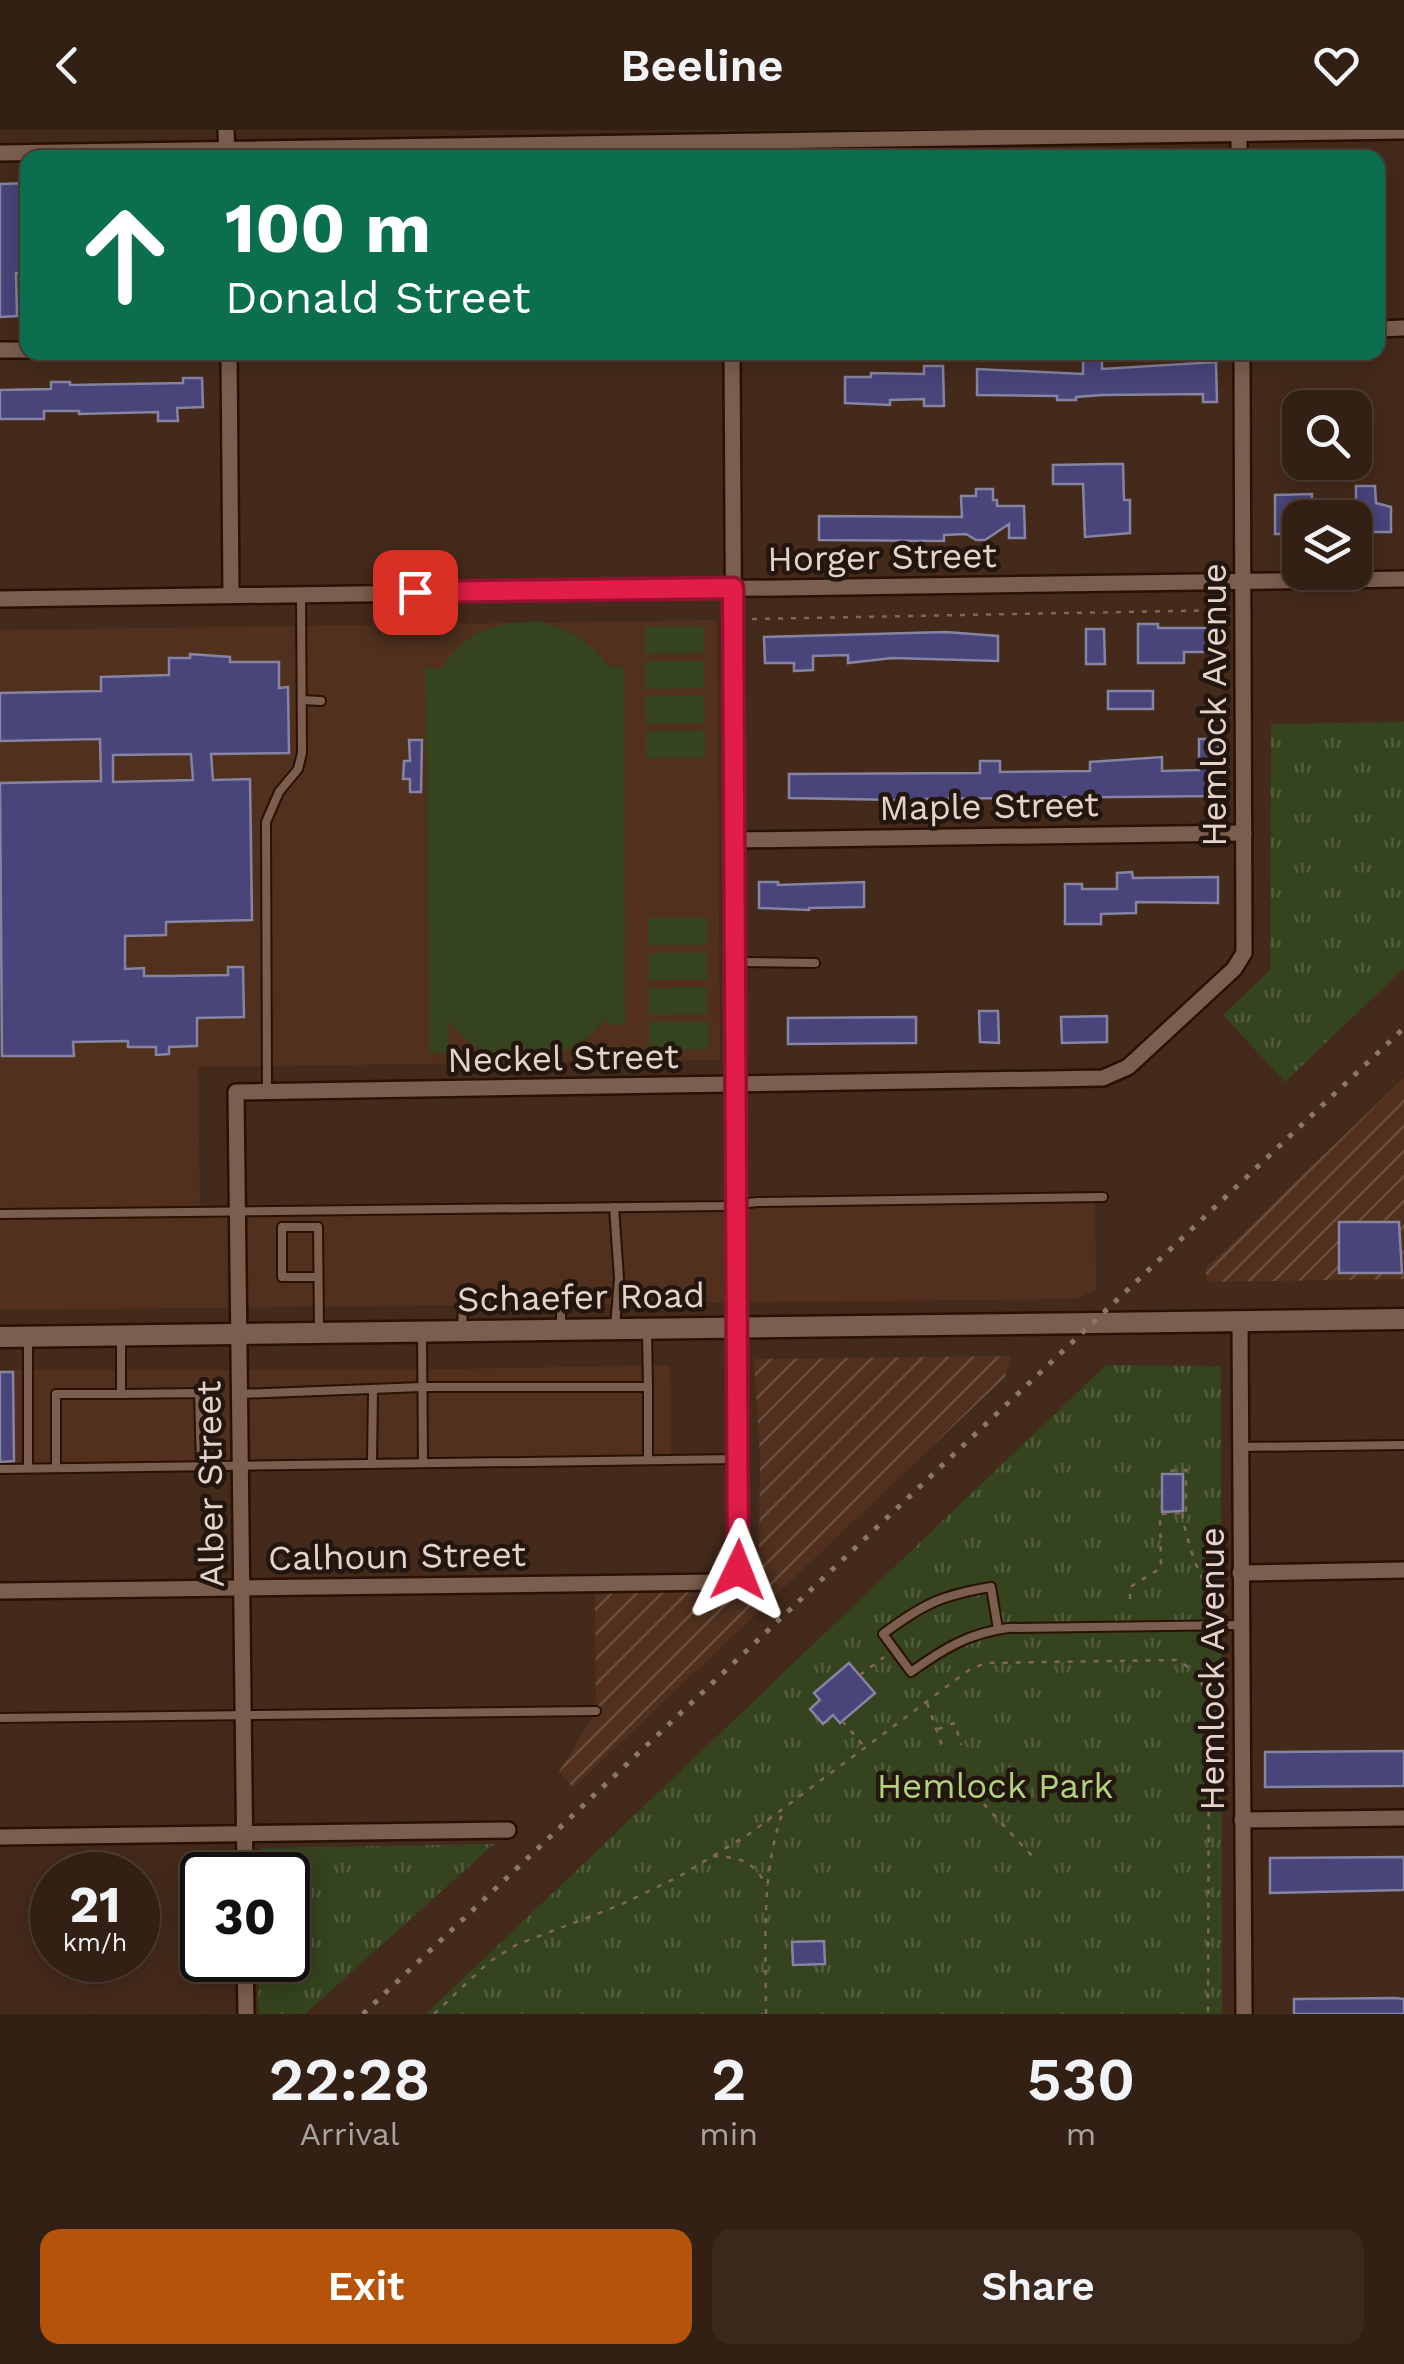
<!DOCTYPE html>
<html lang="en">
<head>
<meta charset="utf-8">
<style>
	:root { --surface:#332014; --page:#3b281d; --text:#f1f3f6; --muted:#a9a3a0; --line:#4e3e34; --accent:#b45309 }
	body { margin:0; font-family:"Work Sans",sans-serif; background:var(--page); color:var(--text); height:100vh; display:flex; flex-direction:column; font-size:38px; white-space:nowrap }
	* { box-sizing:border-box; margin:0 }
	p { font-size:32px; color:var(--muted) }
	.icon { flex:none; width:55px; height:55px; fill:none; stroke:currentColor; stroke-width:2; stroke-linecap:round; stroke-linejoin:round }
	.map { position:relative; height:1884px; overflow:hidden }
	.drawer { display:flex; flex-direction:column; background:var(--surface); flex:1 }
	.drawer>* { flex:none }
	.banner { position:absolute; left:20px; top:20px; width:1365px; height:210px; border-radius:20px; box-shadow:0 5px 25px #0003,0 0 0 2px var(--line); background:#0b6e4f; color:#fff; overflow:hidden }
	.buttons { position:absolute; left:1282px; top:260px; display:grid; gap:20px }
	.buttons a { display:grid; place-items:center; width:90px; height:90px; border-radius:20px; background:var(--surface); box-shadow:0 5px 25px #0003,0 0 0 2px var(--line); font-size:50px }
	.speed { position:absolute; left:30px; top:1722px; display:flex; gap:20px; font-size:50px; font-weight:700; text-align:center }
	.speed>* { display:grid; place-content:center; width:130px; height:130px; border-radius:50%; background:var(--surface); box-shadow:0 5px 25px #0003,0 0 0 2px var(--line); line-height:1 }
	.speed small { font-size:25px; font-weight:400 }
	.speed .limit { border:5px solid #111; border-radius:15px; background:#fff; color:#111 }
	.pin { position:absolute; display:grid; place-items:center; width:85px; height:85px; color:#fff; margin:-42px; border-radius:20px; box-shadow:0 5px 15px #0006 }
	.me { position:absolute; width:110px; margin:-55px; rotate:2deg; stroke-linejoin:round; filter:drop-shadow(0 0 8px #0008) }
	.turn { display:flex; align-items:center; gap:35px; height:210px; padding:0 40px; font-size:45px }
	.turn .icon { width:130px; height:130px; stroke-width:2.5 }
	.turn b { display:block; font-size:70px; line-height:85px }
	.eta { display:flex; justify-content:space-evenly; align-items:center; height:170px; text-align:center }
	.eta b { font-size:60px; font-weight:600; line-height:70px }
	.button { display:flex; gap:20px; margin-top:auto; padding:20px 40px }
	.button a { flex:1; height:115px; border-radius:20px; background:var(--accent); color:#fff; font-size:40px; font-weight:600; line-height:115px; text-align:center }
	.button a+a { background:var(--page); color:var(--text) }
	header { display:flex; justify-content:space-between; align-items:center; height:130px; padding:0 40px; background:var(--surface); font-size:45px; font-weight:600 }
	.map>svg:first-child { display:block }
	.built { fill:#51311e }
	.industrial { fill:url(#industrial-furrows) }
	.grass { fill:#35431e }
	.park { fill:url(#park-tufts) }
	.building { fill:#49447a; stroke:#8584a3; stroke-width:2.5; fill-rule:evenodd }
	.lines { fill:none; stroke-linecap:round; stroke-linejoin:round }
	.service-casing { stroke:#291204; stroke-width:12 }
	.minor-casing { stroke:#291204; stroke-width:20 }
	.secondary-casing { stroke:#291204; stroke-width:25 }
	.path { stroke:#7f685b; stroke-width:2.5; stroke-dasharray:5 8; stroke-linecap:butt }
	.service { stroke:#7c5e4e; stroke-width:8 }
	.minor { stroke:#7c5e4e; stroke-width:15 }
	.secondary { stroke:#7c5e4e; stroke-width:20 }
	.rail { stroke:#8d776b; stroke-width:5; stroke-dasharray:5 10; stroke-linecap:butt }
	.route-casing { stroke:#92132f; stroke-width:25 }
	.route { stroke:#e11d48; stroke-width:18 }
	.labels { text-anchor:middle; stroke-width:9; stroke-linejoin:round; paint-order:stroke }
	.street-label { font-size:35px; fill:#e5d3ca; stroke:#22160f }
	.park-label { font-size:35px; fill:#b1d27c; stroke:#22160f }
</style>
</head>
<body>
<header><svg class="icon" aria-label="back" viewBox="0 0 24 24"><path d="M15 5l-7 7 7 7"/></svg>Beeline<svg class="icon" aria-label="heart" viewBox="0 0 24 24"><path d="M12 20l-8-8c-3-5 5-10 8-4 3-6 11-1 8 4z"/></svg></header>
<div class="map">
<svg width="1404" height="1884" viewBox="0 0 1404 1884">
	<defs>
		<pattern id="industrial-furrows" width="10" height="10" patternUnits="userSpaceOnUse" patternTransform="scale(2.5)"><rect width="10" height="10" fill="#51311e"/><path d="M-1 1l2-2M0 10L10 0M9 11l2-2" fill="none" stroke="#6a4e3d"/></pattern>
		<pattern id="park-tufts" width="24" height="20" patternUnits="userSpaceOnUse" patternTransform="scale(2.5)"><rect width="24" height="20" fill="#35431e"/><path d="M3 7l-1-3M5 7V3M7 7l1-3M15 17l-1-3M17 17v-4M19 17l1-3" fill="none" stroke="#525d3d"/></pattern>
	</defs>
	<rect width="100%" height="100%" fill="#442a1b"/>
	<g class="built">
		<path d="M 717,490 L 720,930 L 198,937 L 200,1076 L 0,1079 L 0,500 Z"/>
		<path d="M 1095,1062 L 1096,1159 L 1077,1169 L 0,1180 L 0,1084 Z"/>
		<path d="M 670,1235 L 671,1325 L 0,1338 L 0,1240 L 396,1240 Z"/>
	</g>
	<g class="industrial">
		<path d="M 1404,948 L 1404,1149 L 1206,1152 L 1206,1138 Z"/>
		<path d="M 1011,1226 L 1005,1247 L 573,1658 L 559,1642 L 596,1581 L 595,1464 L 743,1459 L 759,1430 L 760,1329 L 754,1229 Z"/>
	</g>
	<g class="grass">
		<path d="M 540,491 C 570,500 590,512 609,536 L 624,537 L 625,894 L 608,895 L 607,888 C 578,923 532,942 486,922 C 471,916 460,904 449,892 L 448,923 L 430,923 L 425,538 L 442,539 C 467,497 495,494 540,491 Z"/>
		<path d="M 645,496 L 704,496 L 704,523 L 645,524 Z"/>
		<path d="M 645,531 L 704,531 L 704,558 L 645,559 Z"/>
		<path d="M 645,566 L 704,566 L 705,593 L 646,594 Z"/>
		<path d="M 705,600 L 705,628 L 646,628 L 646,601 Z"/>
		<rect x="648" y="788" width="59" height="27"/>
		<rect x="649" y="823" width="58" height="27"/>
		<path d="M 707,857 L 707,884 L 649,885 L 649,858 Z"/>
		<path d="M 649,892 L 708,892 L 708,919 L 649,920 Z"/>
	</g>
	<g class="park">
		<path d="M 1404,592 L 1404,838 L 1285,952 L 1223,885 L 1270,840 L 1271,594 Z"/>
		<path d="M 1106,1235 L 1221,1236 L 1222,1884 L 426,1884 Z"/>
		<path d="M 494,1714 L 305,1884 L 258,1884 L 259,1830 L 288,1830 L 288,1745 L 260,1745 L 260,1718 Z"/>
	</g>
	<g class="building">
		<path d="M 28,53 L 28,143 L 16,143 L 17,186 L 0,187 L 0,54 Z"/>
		<path d="M 1083,230 L 1102,230 L 1102,239 L 1216,232 L 1217,272 L 1203,272 L 1203,264 L 1102,265 L 1076,267 L 1076,270 L 1057,270 L 1057,266 L 977,265 L 977,239 L 1083,244 Z"/>
		<path d="M 924,236 L 943,236 L 944,276 L 924,276 L 924,269 L 890,270 L 890,275 L 845,273 L 845,247 L 871,247 L 871,243 L 924,244 Z"/>
		<path d="M 183,248 L 202,248 L 203,277 L 177,278 L 178,291 L 158,291 L 158,282 L 79,284 L 79,281 L 44,281 L 44,289 L 0,289 L 0,260 L 51,259 L 51,252 L 70,252 L 70,255 L 183,253 Z"/>
		<path d="M 1106,334 L 1123,334 L 1124,370 L 1130,370 L 1130,403 L 1085,407 L 1083,354 L 1053,354 L 1053,335 Z"/>
		<path d="M 1356,356 L 1375,356 L 1376,373 L 1391,377 L 1391,402 L 1355,402 L 1355,388 L 1349,388 L 1348,373 L 1356,373 Z"/>
		<path d="M 976,359 L 993,359 L 993,370 L 997,370 L 997,376 L 1024,376 L 1025,408 L 1009,408 L 1009,394 L 985,410 L 976,410 L 966,404 L 944,405 L 944,411 L 819,410 L 819,386 L 962,387 L 961,366 L 976,366 Z"/>
		<path d="M 1312,364 L 1312,388 L 1300,388 L 1300,404 L 1275,404 L 1275,365 Z"/>
		<path d="M 1138,494 L 1158,494 L 1158,498 L 1214,498 L 1214,522 L 1184,522 L 1184,533 L 1138,533 Z"/>
		<path d="M 1086,499 L 1104,499 L 1105,534 L 1086,534 Z"/>
		<path d="M 946,502 L 998,506 L 998,531 L 892,528 L 848,533 L 848,525 L 813,526 L 813,540 L 794,541 L 794,533 L 765,533 L 764,507 Z"/>
		<path d="M 190,524 L 230,527 L 230,532 L 279,532 L 279,558 L 288,557 L 289,623 L 211,624 L 213,650 L 250,649 L 252,790 L 166,792 L 166,805 L 125,806 L 125,839 L 144,838 L 144,846 L 167,846 L 228,845 L 228,837 L 243,837 L 244,887 L 197,888 L 197,916 L 169,917 L 169,924 L 156,925 L 156,917 L 128,917 L 128,911 L 73,912 L 74,926 L 2,926 L 0,653 L 101,651 L 100,609 L 0,611 L 0,563 L 101,561 L 101,547 L 169,545 L 169,528 L 190,528 ZM 191,624 L 193,650 L 113,652 L 113,625 Z"/>
		<rect x="1108" y="561" width="45" height="18"/>
		<path d="M 1199,609 L 1219,609 L 1217,666 L 918,669 L 918,675 L 899,676 L 899,670 L 789,668 L 789,644 L 980,643 L 980,631 L 1000,631 L 1000,642 L 1090,641 L 1090,632 L 1162,627 L 1162,641 L 1199,640 Z"/>
		<path d="M 409,610 L 422,610 L 421,662 L 410,662 L 410,649 L 403,649 L 404,631 L 410,631 Z"/>
		<path d="M 1132,742 L 1133,748 L 1218,747 L 1218,773 L 1136,772 L 1136,783 L 1101,784 L 1101,794 L 1065,794 L 1065,754 L 1082,754 L 1082,759 L 1117,759 L 1117,743 Z"/>
		<path d="M 759,752 L 778,752 L 778,755 L 864,752 L 864,777 L 809,778 L 809,780 L 759,778 Z"/>
		<path d="M 979,881 L 998,881 L 999,913 L 980,912 Z"/>
		<path d="M 1107,886 L 1107,912 L 1062,913 L 1061,887 Z"/>
		<path d="M 916,887 L 916,913 L 788,914 L 788,888 Z"/>
		<path d="M 1339,1092 L 1399,1092 L 1402,1143 L 1339,1143 Z"/>
		<path d="M 0,1242 L 13,1242 L 14,1331 L 0,1332 Z"/>
		<path d="M 1162,1344 L 1183,1344 L 1183,1381 L 1162,1382 Z"/>
		<path d="M 849,1533 L 875,1563 L 840,1593 L 833,1585 L 823,1594 L 810,1579 L 820,1570 L 814,1563 Z"/>
		<path d="M 1404,1621 L 1404,1656 L 1265,1657 L 1265,1622 Z"/>
		<path d="M 1404,1727 L 1404,1760 L 1270,1763 L 1270,1728 Z"/>
		<path d="M 824,1811 L 825,1834 L 793,1835 L 792,1812 Z"/>
		<path d="M 1395,1868 L 1404,1869 L 1404,1884 L 1294,1884 L 1294,1869 Z"/>
	</g>
	<g class="lines">
		<g class="service-casing">
			<g id="service">
				<path d="M 302,570 L 321,571"/>
				<path d="M 736,832 L 815,833"/>
				<path d="M 267,962 L 266,692 L 279,662 L 298,639 L 302,623 L 301,466"/>
				<path d="M 614,1077 L 619,1148 L 615,1197"/>
				<path d="M 0,1084 L 723,1076 L 757,1072 L 1103,1067"/>
				<path d="M 318,1147 L 282,1147 L 282,1097 L 318,1097 L 319,1199"/>
				<path d="M 561,1173 L 561,1196"/>
				<path d="M 462,1199 L 463,1174"/>
				<path d="M 422,1203 L 423,1333"/>
				<path d="M 121,1210 L 121,1264 L 199,1263 L 201,1336"/>
				<path d="M 648,1257 L 648,1330"/>
				<path d="M 239,1264 L 422,1257 L 648,1257 L 647,1201"/>
				<path d="M 1241,1317 L 1404,1315"/>
				<path d="M 372,1334 L 373,1259"/>
				<path d="M 28,1338 L 28,1207"/>
				<path d="M 56,1338 L 56,1264 L 121,1264"/>
				<path d="M 0,1339 L 739,1329"/>
				<path d="M 998,1499 L 991,1457 C 942,1465 923,1474 883,1504 L 911,1542 C 943,1519 969,1503 1008,1498 L 1240,1495"/>
				<path d="M 0,1588 L 596,1581"/>
			</g>
		</g>
		<g class="minor-casing">
			<g id="minor">
				<path d="M 226,0 L 227,28"/>
				<path d="M 1239,0 L 1239,28"/>
				<path d="M 0,23 L 1404,1"/>
				<path d="M 1378,199 L 1404,198"/>
				<path d="M 0,220 L 28,220"/>
				<path d="M 229,222 L 231,465"/>
				<path d="M 0,469 L 1404,449"/>
				<path d="M 735,710 L 1244,703"/>
				<path d="M 1240,1193 L 1244,1884"/>
				<path d="M 1240,1443 L 1404,1440"/>
				<path d="M 0,1461 L 721,1452 L 733,1448 L 739,1440 L 732,222"/>
				<path d="M 1242,1690 L 1404,1688"/>
				<path d="M 0,1707 L 508,1700"/>
				<path d="M 245,1745 L 236,962 L 1103,948 L 1128,937 L 1234,839 L 1244,823 L 1242,222"/>
				<path d="M 245,1830 L 246,1884"/>
			</g>
		</g>
		<g class="secondary-casing">
			<path id="secondary" d="M 0,1207 L 1404,1189"/>
		</g>
		<g class="path">
			<path d="M 752,489 L 1229,480"/>
			<path d="M 1182,1383 C 1188,1420 1201,1450 1220,1483"/>
			<path d="M 1130,1469 L 1130,1457 L 1161,1438 L 1160,1384 L 1186,1383 L 1186,1340 L 1163,1341"/>
			<path d="M 860,1545 L 884,1527"/>
			<path d="M 927,1573 L 944,1621"/>
			<path d="M 842,1591 L 864,1616"/>
			<path d="M 938,1599 L 955,1593 L 961,1615"/>
			<path d="M 966,1655 L 1034,1728"/>
			<path d="M 263,1723 L 287,1745"/>
			<path d="M 713,1726 C 742,1728 752,1730 767,1756"/>
			<path d="M 434,1884 L 489,1832 L 516,1815 L 620,1775 L 680,1746 L 749,1704 L 969,1540 L 985,1533 L 1176,1530 C 1199,1541 1203,1553 1209,1577 L 1208,1884"/>
			<path d="M 766,1884 C 766,1815 760,1744 784,1678"/>
		</g>
		<use href="#service" class="service"/>
		<use href="#minor" class="minor"/>
		<use href="#secondary" class="secondary"/>
		<path class="rail" d="M 363,1884 L 1404,898"/>
	</g>
	<g class="lines">
		<g class="route-casing">
			<path id="route" d="M 415,462 L 733,458 L 738,1440"/>
		</g>
		<use href="#route" class="route"/>
	</g>
	<g class="labels">
		<g class="street-label">
			<text transform="translate(882 427) rotate(-1)" y="12">Horger Street</text>
			<text transform="translate(1214 575) rotate(-90)" y="12">Hemlock Avenue</text>
			<text transform="translate(989 676) rotate(-1)" y="12">Maple Street</text>
			<text transform="translate(563 928) rotate(-1)" y="12">Neckel Street</text>
			<text transform="translate(581 1167) rotate(-1)" y="12">Schaefer Road</text>
			<text transform="translate(210 1354) rotate(-91)" y="12">Alber Street</text>
			<text transform="translate(397 1426) rotate(-1)" y="12">Calhoun Street</text>
			<text transform="translate(1212 1539) rotate(-90)" y="12">Hemlock Avenue</text>
		</g>
		<g class="park-label">
			<text x="995" y="1668">Hemlock Park</text>
		</g>
	</g>
</svg>
<div class="buttons">
<a><svg class="icon" aria-label="search" viewBox="0 0 24 24"><circle cx="10" cy="10" r="6"/><path d="M15 15l6 6"/></svg></a>
<a><svg class="icon" aria-label="layers" viewBox="0 0 24 24"><path d="M12 4l9 5-9 5-9-5zM3 14l9 5 9-5"/></svg></a>
</div>
<div class="speed"><div>21<small>km/h</small></div><div class="limit">30</div></div>
<div class="pin" style="left:415px;top:462px;background:#d93025"><svg class="icon" aria-label="arrive" viewBox="0 0 24 24"><path d="M6 21V4h12l-3 4 3 4H6"/></svg></div>
<svg class="me" style="left:738px;top:1440px" viewBox="-20 -20 40 40"><path d="M0-17L14 15 0 8-14 15z" fill="#e11d48" stroke="#fff" stroke-width="4"/></svg>
<div class="banner">
<div class="turn"><svg class="icon" aria-label="ahead" viewBox="0 0 24 24"><path d="M12 20V5M6 11l6-6 6 6"/></svg><div><b>100 m</b>Donald Street</div></div>
</div>
</div>
<section class="drawer">
<div class="eta">
<div><b>22:28</b><p>Arrival</p></div>
<div><b>2</b><p>min</p></div>
<div><b>530</b><p>m</p></div>
</div>
<div class="button"><a>Exit</a><a>Share</a></div>
</section>
</body>
</html>
